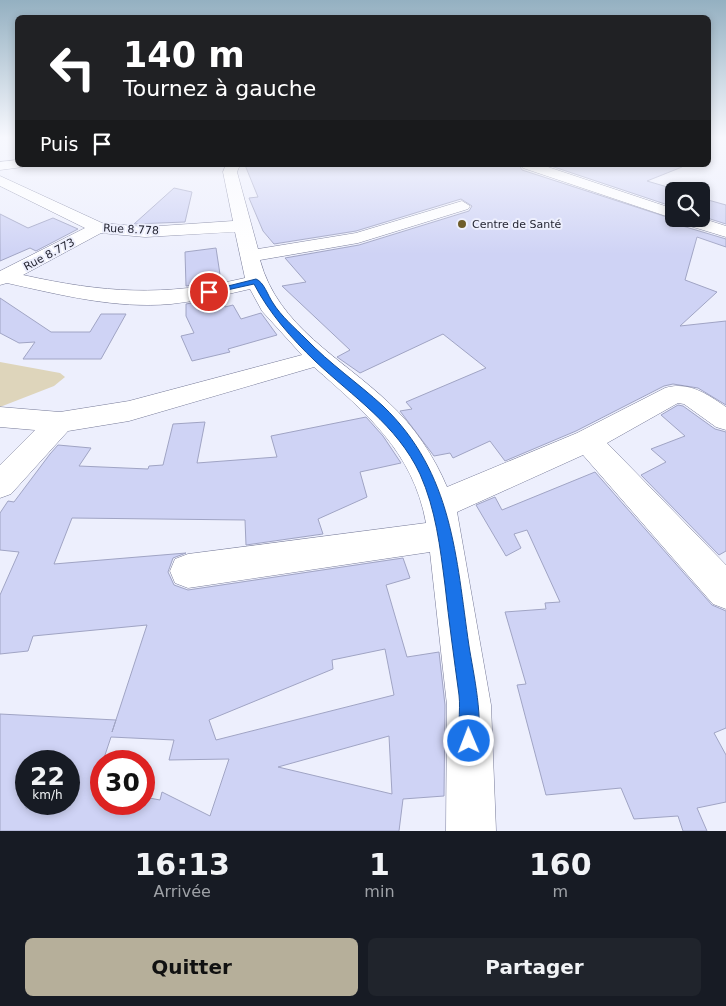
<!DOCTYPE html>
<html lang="fr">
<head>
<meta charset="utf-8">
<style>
	:root { --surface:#171b24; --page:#20242c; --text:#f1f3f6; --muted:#9ea1a6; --accent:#b6af9a }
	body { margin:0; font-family:"DejaVu Sans",sans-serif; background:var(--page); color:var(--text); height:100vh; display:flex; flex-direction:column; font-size:19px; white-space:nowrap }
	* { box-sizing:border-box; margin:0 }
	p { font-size:16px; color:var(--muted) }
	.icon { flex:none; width:28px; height:28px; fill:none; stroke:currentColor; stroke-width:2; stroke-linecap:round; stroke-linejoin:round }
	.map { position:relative; height:831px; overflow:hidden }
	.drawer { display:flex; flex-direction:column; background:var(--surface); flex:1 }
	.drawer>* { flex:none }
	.top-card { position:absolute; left:15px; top:15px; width:696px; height:152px; border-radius:8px; box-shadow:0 2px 8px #0003; background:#202124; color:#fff; overflow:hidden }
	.tools { position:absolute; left:665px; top:182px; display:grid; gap:10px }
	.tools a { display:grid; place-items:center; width:45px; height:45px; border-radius:8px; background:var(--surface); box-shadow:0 2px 8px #0003; font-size:25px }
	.speed { position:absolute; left:15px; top:750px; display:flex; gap:10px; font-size:25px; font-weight:700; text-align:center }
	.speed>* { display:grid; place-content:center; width:65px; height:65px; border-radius:50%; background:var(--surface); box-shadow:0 2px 8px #0003; line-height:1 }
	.speed small { font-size:12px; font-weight:400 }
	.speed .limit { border:8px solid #d22; background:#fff; color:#111 }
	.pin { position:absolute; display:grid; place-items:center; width:42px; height:42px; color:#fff; margin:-21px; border:2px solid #fff; border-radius:50%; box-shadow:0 1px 5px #0007 }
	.me { position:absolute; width:55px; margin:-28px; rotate:359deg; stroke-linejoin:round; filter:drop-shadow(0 0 4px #0008) }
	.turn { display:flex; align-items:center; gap:18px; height:105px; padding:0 25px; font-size:22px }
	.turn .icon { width:65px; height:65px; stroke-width:2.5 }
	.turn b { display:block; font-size:35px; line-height:42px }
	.then { display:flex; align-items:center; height:48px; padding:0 25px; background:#0003; gap:10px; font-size:19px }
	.eta { display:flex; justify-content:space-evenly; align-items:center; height:85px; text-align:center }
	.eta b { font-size:30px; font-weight:600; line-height:35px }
	.action { display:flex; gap:10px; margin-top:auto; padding:10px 25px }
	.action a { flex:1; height:58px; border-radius:8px; background:var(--accent); color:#111; font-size:20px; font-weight:600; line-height:58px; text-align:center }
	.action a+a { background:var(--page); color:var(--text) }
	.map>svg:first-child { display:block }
	.green { fill:#ded5bb }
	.building { fill:#cfd3f5; stroke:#a0a4c4; fill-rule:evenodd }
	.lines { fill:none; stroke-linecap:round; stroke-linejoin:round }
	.street-casing { stroke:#767a98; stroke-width:1 }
	.street { fill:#fff; fill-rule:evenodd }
	.route { fill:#1a73e8; stroke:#114b97 }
	.poi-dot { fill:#6d5c2a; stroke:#edeffd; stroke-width:2 }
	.labels { text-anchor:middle; stroke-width:4; stroke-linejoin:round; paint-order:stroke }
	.far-poi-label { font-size:11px; fill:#252633; stroke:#edeffd; text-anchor:start }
	.far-street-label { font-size:11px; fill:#252633; stroke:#edeffd }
</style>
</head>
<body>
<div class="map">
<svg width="726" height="831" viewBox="0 0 726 831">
	<rect width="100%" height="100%" fill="#edeffd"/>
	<path class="green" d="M 0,362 L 60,373 L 65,377 L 54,386 L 0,407 Z"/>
	<g class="building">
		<path d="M 245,165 L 519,165 L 522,170 L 676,220 L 679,225 L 726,239 L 726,247 L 697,237 L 685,280 L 717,292 L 680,326 L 726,321 L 726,405 L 698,388 L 673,384 L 664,386 L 576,431 L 505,461 L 490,441 L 453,458 L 450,453 L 434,456 L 400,411 L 412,409 L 406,402 L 486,368 L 443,334 L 360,373 L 337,357 L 350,350 L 282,286 L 306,282 L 285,258 L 359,245 L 469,211 L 472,206 L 461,199 L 356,231 L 274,244 L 263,231 L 249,198 L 258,197 Z"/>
		<path d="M 548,165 L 682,165 L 682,167 L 647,181 L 681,191 L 674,191 L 674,207 Z"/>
		<path d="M 174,188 L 192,192 L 185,222 L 134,224 Z"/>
		<path d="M 701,198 L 726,205 L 726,224 L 701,216 Z"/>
		<path d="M 0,214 L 28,228 L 53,218 L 78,229 L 36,251 L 30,248 L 0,261 Z"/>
		<path d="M 216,248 L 221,281 L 186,286 L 185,252 Z"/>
		<path d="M 223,297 L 225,307 L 233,305 L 241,319 L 261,313 L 277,335 L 228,349 L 230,352 L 192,361 L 181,336 L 194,333 L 186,316 L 186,304 Z"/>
		<path d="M 0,298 L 51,332 L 90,332 L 101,314 L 126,314 L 101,359 L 23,359 L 35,342 L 19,343 L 0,333 Z"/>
		<path d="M 678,405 L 683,406 L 715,429 L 726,432 L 726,551 L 719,555 L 641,475 L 666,462 L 651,449 L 685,436 L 661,415 Z"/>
		<path d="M 366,417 L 383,436 L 401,463 L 360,472 L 367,497 L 318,519 L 323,534 L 246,545 L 245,520 L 72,518 L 54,564 L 186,553 L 173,558 L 168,572 L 174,585 L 188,590 L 403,558 L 410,578 L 386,585 L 407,657 L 439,652 L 445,705 L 444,796 L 403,799 L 399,831 L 0,831 L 0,714 L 116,720 L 112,732 L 147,625 L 33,636 L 28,651 L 0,654 L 0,595 L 19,552 L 0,550 L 0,513 L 8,501 L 14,502 L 50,454 L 58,445 L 91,448 L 79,466 L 148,469 L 149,466 L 163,465 L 173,424 L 205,422 L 197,463 L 277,457 L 271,436 ZM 385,649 L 394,695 L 216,740 L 209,720 L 333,669 L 332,660 ZM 389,736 L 392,794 L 278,767 ZM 111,737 L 174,740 L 169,760 L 229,759 L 210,816 L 162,792 L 160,800 L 144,797 L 144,804 L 101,804 L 101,761 L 103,761 ZM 26,761 L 69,761 L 69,806 L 26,808 Z"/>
		<path d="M 595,472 L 712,605 L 726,611 L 726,728 L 714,733 L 726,755 L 726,802 L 697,808 L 707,831 L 683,831 L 678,816 L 634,819 L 621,788 L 546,795 L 517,685 L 526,684 L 505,612 L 546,609 L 545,603 L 560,602 L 527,530 L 514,534 L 521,548 L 506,556 L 476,505 L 495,497 L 502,510 Z"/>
	</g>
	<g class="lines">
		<g class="street-casing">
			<g id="street">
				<path d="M 18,160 L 18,165 L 24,165 L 23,167 L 0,170 L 0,162 Z"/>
				<path d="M 226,165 L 240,165 L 237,172 L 258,249 L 356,233 L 462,201 L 470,206 L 468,209 L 358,243 L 260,260 C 278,327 342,358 389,403 C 414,426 434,456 447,487 L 577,433 L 665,388 C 689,381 707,394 726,407 L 726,430 L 716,427 L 684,404 L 678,403 L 607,443 L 726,565 L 726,609 L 713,604 L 583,455 L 457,512 L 491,705 L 496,831 L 446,831 L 447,705 L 430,552 L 188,588 L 175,583 L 170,571 L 175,559 L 188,554 L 426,523 C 413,451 365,412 314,367 L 129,421 L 68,431 L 11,494 L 0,498 L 0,465 L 35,430 L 0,427 L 0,407 L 60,412 L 129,401 L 302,355 L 262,311 L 250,289 C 224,295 198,301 171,304 C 116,309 61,295 7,283 L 0,285 L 0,271 L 85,228 L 0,186 L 0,176 L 102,223 L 145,227 L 233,221 L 223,172 ZM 235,232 L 245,278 C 164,297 104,293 23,275 L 101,233 L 145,237 Z"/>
				<path d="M 521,165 L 542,165 L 674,209 L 675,219 L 523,168 Z"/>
				<path d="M 701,218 L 726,226 L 726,237 L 680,223 L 678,219 Z"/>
			</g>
		</g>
		<use href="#street" class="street"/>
	</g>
	<linearGradient id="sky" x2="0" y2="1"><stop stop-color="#94b0c1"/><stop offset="0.54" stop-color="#f7f8fe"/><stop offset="1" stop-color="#f7f8fe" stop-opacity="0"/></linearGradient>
	<rect width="726" height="254" fill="url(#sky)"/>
	<path class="route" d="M 256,279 C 264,282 268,296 273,303 C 281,316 295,328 306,339 C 330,364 358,383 383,406 C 453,473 456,557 469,646 C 473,671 485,725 476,747 L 469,750 L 463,747 C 456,732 461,711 459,695 C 454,658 449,622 445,585 C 440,547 436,510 420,474 C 397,425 353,397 315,361 C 292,339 269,313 254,284 L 209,294 L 204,292 Z"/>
	<circle class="poi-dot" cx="462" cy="224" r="5"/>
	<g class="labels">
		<g class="far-poi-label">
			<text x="472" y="228">Centre de Santé</text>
		</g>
		<g class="far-street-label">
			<text transform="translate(131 229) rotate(3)" y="4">Rue 8.778</text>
			<text transform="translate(49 254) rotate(-28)" y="4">Rue 8.773</text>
		</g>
	</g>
</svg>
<div class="tools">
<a><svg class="icon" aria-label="search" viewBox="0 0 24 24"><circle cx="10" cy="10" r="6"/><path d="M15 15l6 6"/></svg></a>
</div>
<div class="speed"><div>22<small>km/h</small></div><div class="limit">30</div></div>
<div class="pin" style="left:209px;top:292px;background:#d93025"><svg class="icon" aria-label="arrive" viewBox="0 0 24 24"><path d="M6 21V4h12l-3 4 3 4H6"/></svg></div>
<svg class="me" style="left:469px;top:741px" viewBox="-20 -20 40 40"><circle r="17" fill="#1a73e8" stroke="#fff" stroke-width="3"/><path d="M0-11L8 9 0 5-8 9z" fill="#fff"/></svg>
<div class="top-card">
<div class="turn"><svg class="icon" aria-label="left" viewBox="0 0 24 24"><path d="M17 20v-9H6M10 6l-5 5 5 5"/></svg><div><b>140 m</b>Tournez à gauche</div></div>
<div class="then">Puis<svg class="icon" aria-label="arrive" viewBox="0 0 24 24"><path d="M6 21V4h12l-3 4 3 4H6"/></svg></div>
</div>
</div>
<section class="drawer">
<div class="eta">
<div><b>16:13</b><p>Arrivée</p></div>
<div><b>1</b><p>min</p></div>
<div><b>160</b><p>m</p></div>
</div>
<div class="action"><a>Quitter</a><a>Partager</a></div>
</section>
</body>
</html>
